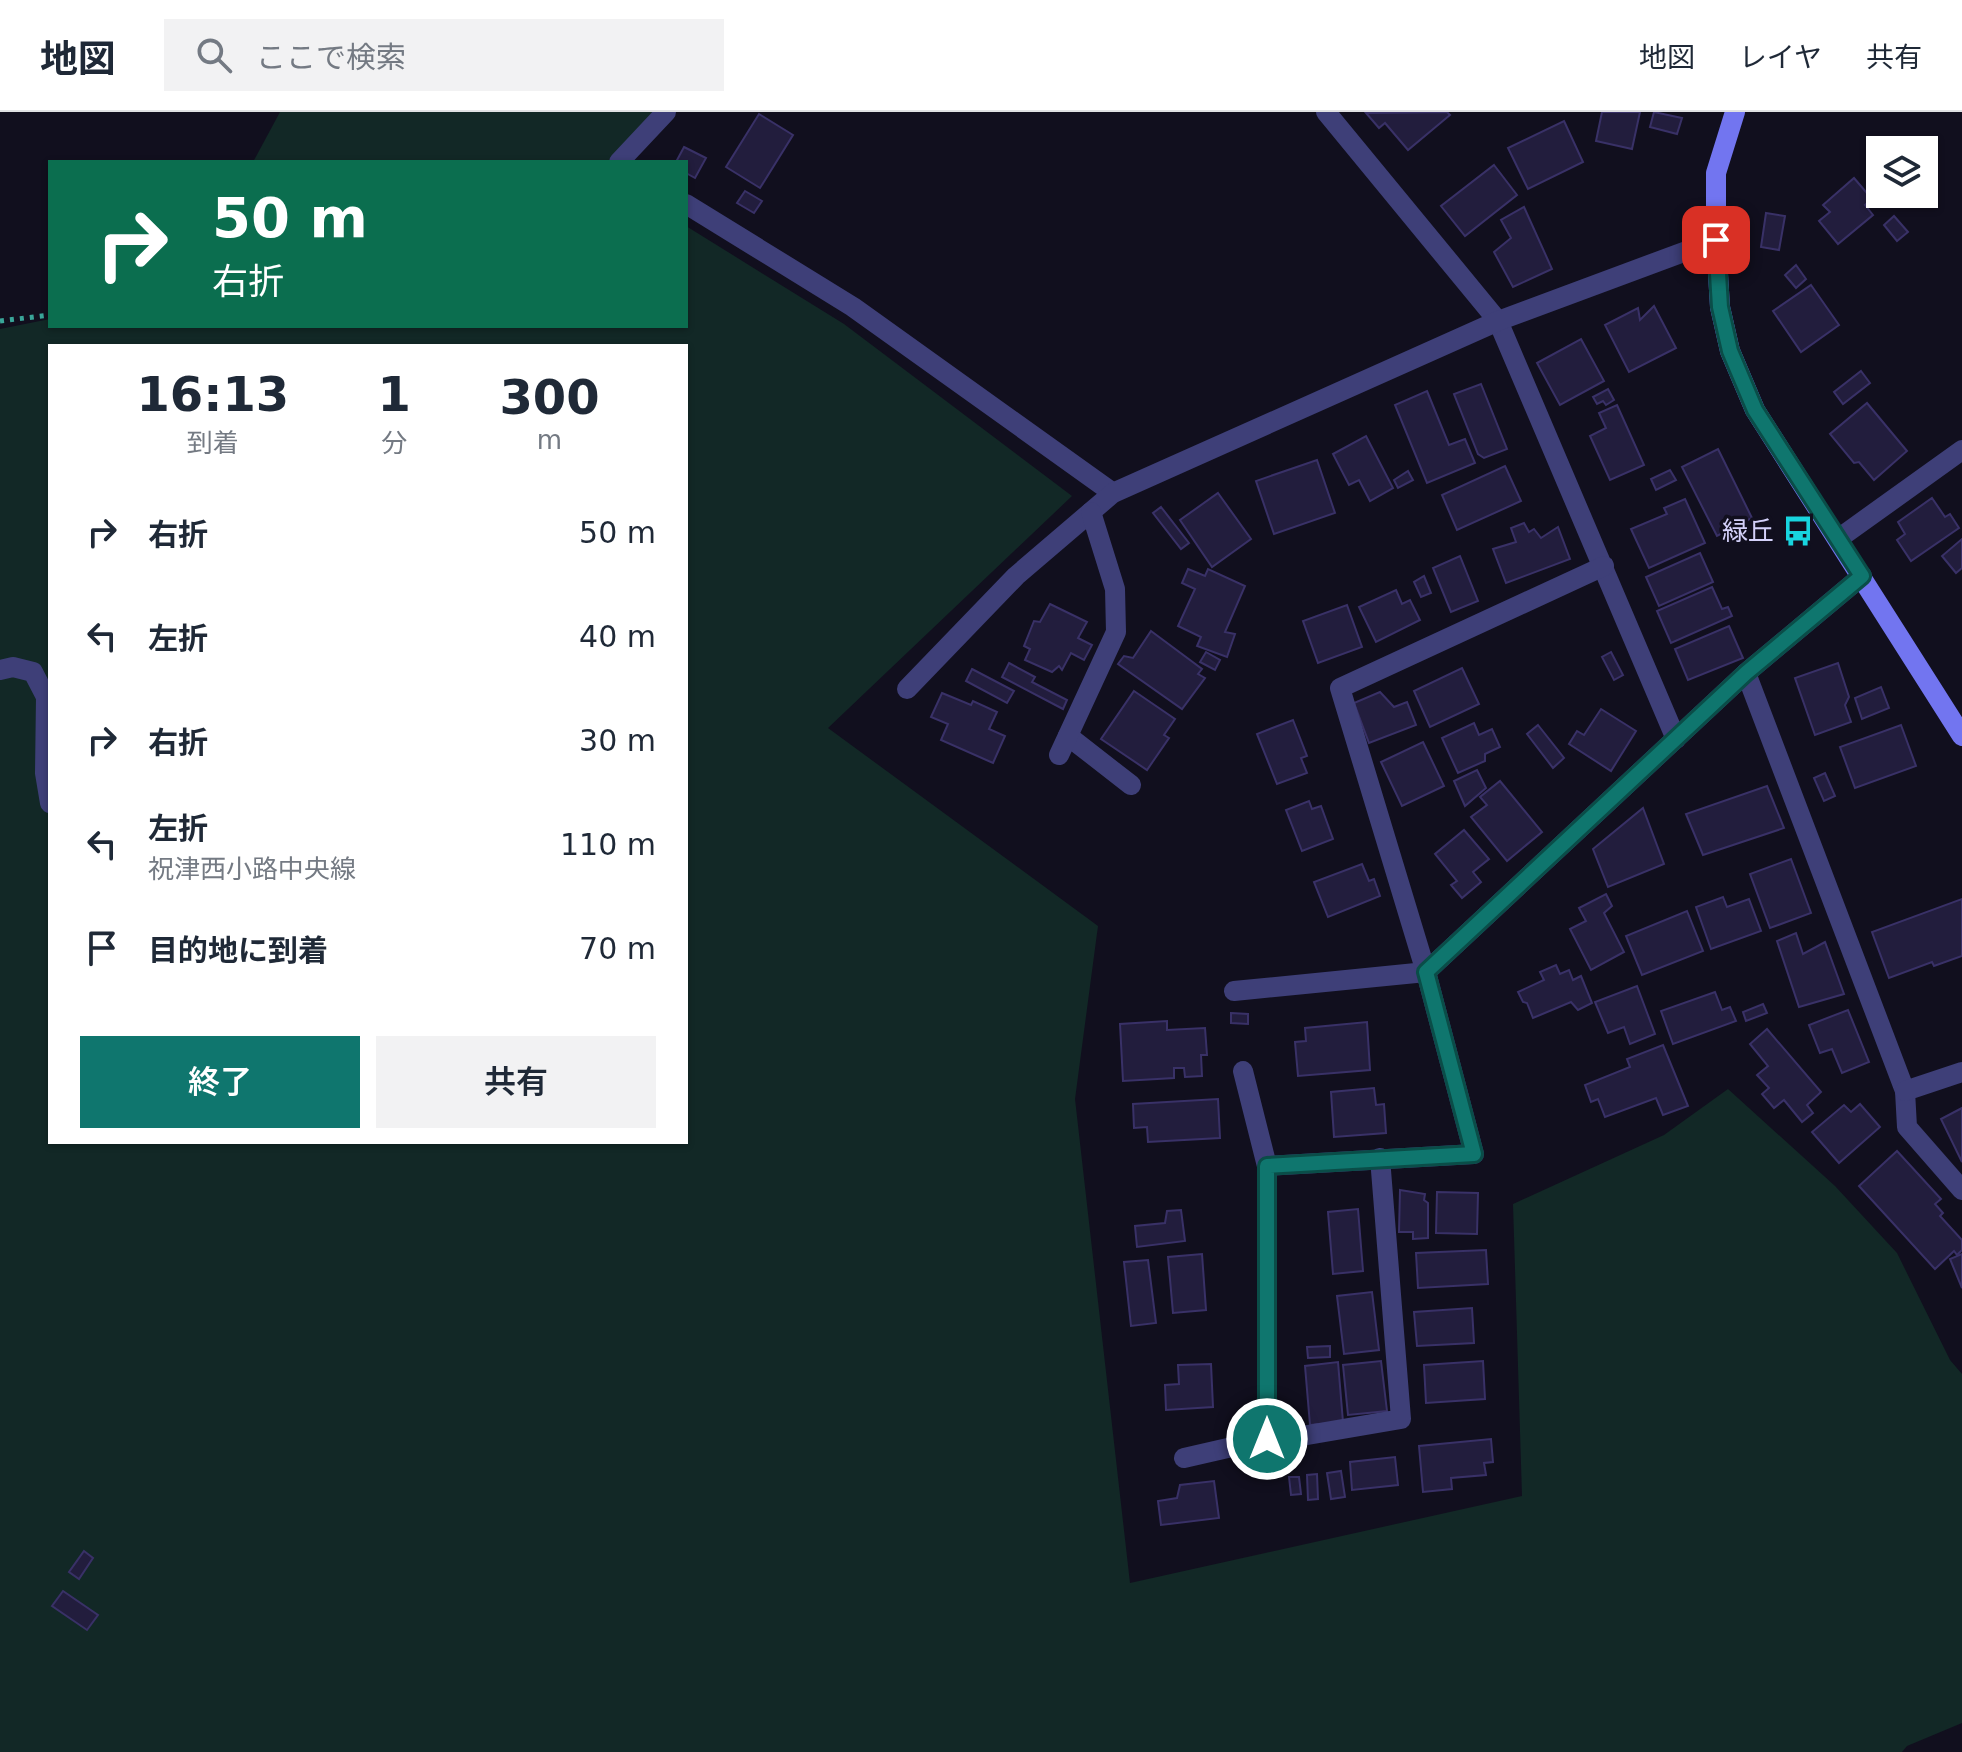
<!DOCTYPE html>
<html lang="ja">
<head>
<meta charset="utf-8">
<style>
	:root { --surface:#fff; --page:#f2f2f3; --text:#1f2937; --muted:#747a83; --line:#e0e1e3; --accent:#0f766e }
	body { margin:0; font-family:"DejaVu Sans","Noto Sans JP",sans-serif; background:var(--page); color:var(--text); height:100vh; display:flex; flex-direction:column; font-size:30px; white-space:nowrap }
	* { box-sizing:border-box; margin:0 }
	p { font-size:26px; color:var(--muted) }
	.icon { flex:none; width:44px; height:44px; fill:none; stroke:currentColor; stroke-width:2; stroke-linecap:round; stroke-linejoin:round }
	.map { position:relative; flex:1; overflow:hidden }
	.sheet { position:absolute; left:48px; top:232px; width:640px; height:800px; display:flex; flex-direction:column; background:var(--surface); border-radius:0px; box-shadow:0 2px 6px #0004 }
	.sheet>* { flex:none }
	.banner { position:absolute; left:48px; top:48px; width:640px; height:168px; border-radius:0px; box-shadow:0 2px 6px #0004; background:#0b6e4f; color:#fff; overflow:hidden }
	.buttons { position:absolute; left:1866px; top:24px; display:grid; gap:16px }
	.buttons a { display:grid; place-items:center; width:72px; height:72px; border-radius:0px; background:var(--surface); box-shadow:0 2px 6px #0004; font-size:40px }
	.pin { position:absolute; display:grid; place-items:center; width:68px; height:68px; color:#fff; margin:-34px; border-radius:16px; box-shadow:0 4px 12px #0006 }
	.me { position:absolute; width:88px; margin:-44px; rotate:0deg; stroke-linejoin:round; filter:drop-shadow(0 0 6px #0008) }
	.turn { display:flex; align-items:center; gap:28px; height:168px; padding:0 32px; font-size:36px }
	.turn .icon { width:104px; height:104px; stroke-width:2.5 }
	.turn b { display:block; font-size:56px; line-height:68px }
	.eta { display:flex; justify-content:space-evenly; align-items:center; height:136px; text-align:center }
	.eta b { font-size:48px; font-weight:600; line-height:56px }
	.primary-button { display:flex; gap:16px; margin-top:auto; padding:16px 32px }
	.primary-button a { flex:1; height:92px; border-radius:0px; background:var(--accent); color:#fff; font-size:32px; font-weight:600; line-height:92px; text-align:center }
	.primary-button a+a { background:var(--page); color:var(--text) }
	ul { padding:0; list-style:none }
	li { display:flex; align-items:center; gap:24px; height:104px; padding:0 32px }
	li div { flex:1 }
	li b { display:block; font-size:30px }
	li em { font-style:normal }
	header { display:flex; align-items:center; gap:48px; box-sizing:border-box; height:112px; padding:0 40px; background:var(--surface); border-bottom:2px solid var(--line) }
	header strong { font-size:38px }
	nav { display:flex; gap:44px; margin-inline-start:auto; font-size:28px }
	.search { width:560px; height:72px; background:var(--page); display:flex; align-items:center; gap:20px; box-sizing:border-box; padding:0 28px; border-radius:0px; color:var(--muted); font-size:30px }
	.map>svg:first-child { display:block }
	.green { fill:#122826; fill-rule:evenodd }
	.building { fill:#221d3d; stroke:#393167; stroke-width:2 }
	.lines { fill:none; stroke-linecap:round; stroke-linejoin:round }
	.path { stroke:#3aa599; stroke-width:5; stroke-dasharray:4 6; stroke-linecap:butt }
	.minor { stroke:#3e3f78; stroke-width:20 }
	.secondary { stroke:#7275f0; stroke-width:20 }
	.route-casing { stroke:#0a4d48; stroke-width:20 }
	.route { stroke:#0f766e; stroke-width:14 }
	.labels { text-anchor:middle; stroke-width:7; stroke-linejoin:round; paint-order:stroke }
	.poi-label { font-size:26px; fill:#d4d1fa; stroke:#110f1e; text-anchor:end }
</style>
</head>
<body>
<header>
<strong>地図</strong>
<div class="search"><svg class="icon" aria-label="search" viewBox="0 0 24 24"><circle cx="10" cy="10" r="6"/><path d="M15 15l6 6"/></svg>ここで検索</div>
<nav><a>地図</a><a>レイヤ</a><a>共有</a></nav>
</header>
<div class="map">
<svg width="1962" height="1640" viewBox="0 0 1962 1640">
	<rect width="100%" height="100%" fill="#110f1e"/>
	<g class="green">
		<path d="M 280,0 L 653,0 L 609,50 L 253,50 Z"/>
		<path d="M 686,114 L 844,212 L 1072,384 L 828,616 L 1098,814 L 1075,987 L 1130,1471 L 1522,1384 L 1513,1092 L 1664,1023 L 1728,977 L 1835,1074 L 1897,1141 L 1950,1248 L 1962,1262 L 1962,1611 L 1907,1634 L 1902,1640 L 0,1640 L 0,217 L 50,207 L 50,214 L 686,214 ZM 50,234 L 686,234 L 686,1030 L 50,1030 Z"/>
	</g>
	<g class="building">
		<path d="M 1447,0 L 1450,3 L 1408,38 L 1385,11 L 1379,16 L 1366,1 Z"/>
		<path d="M 1602,0 L 1640,0 L 1632,37 L 1596,29 Z"/>
		<path d="M 1654,0 L 1682,6 L 1677,22 L 1650,15 Z"/>
		<path d="M 759,2 L 793,23 L 760,76 L 726,55 Z"/>
		<path d="M 1564,9 L 1583,50 L 1528,77 L 1508,36 Z"/>
		<path d="M 684,35 L 706,46 L 695,66 L 686,61 L 686,50 L 676,50 Z"/>
		<path d="M 1494,53 L 1517,83 L 1465,124 L 1441,94 Z"/>
		<path d="M 1854,66 L 1872,87 L 1865,93 L 1873,103 L 1838,132 L 1819,109 L 1830,100 L 1823,93 Z"/>
		<path d="M 745,79 L 762,89 L 754,101 L 737,91 Z"/>
		<path d="M 1524,95 L 1552,157 L 1513,175 L 1494,140 L 1511,126 L 1501,108 Z"/>
		<path d="M 1766,101 L 1785,104 L 1779,138 L 1761,135 Z"/>
		<path d="M 1894,104 L 1908,120 L 1897,129 L 1884,113 Z"/>
		<path d="M 1796,153 L 1806,167 L 1796,176 L 1785,163 Z"/>
		<path d="M 1811,173 L 1839,213 L 1801,240 L 1773,199 Z"/>
		<path d="M 1654,194 L 1676,236 L 1629,260 L 1605,213 L 1638,196 L 1640,208 Z"/>
		<path d="M 1581,227 L 1604,269 L 1560,293 L 1537,251 Z"/>
		<path d="M 1861,259 L 1870,271 L 1843,292 L 1834,280 Z"/>
		<path d="M 1481,272 L 1507,337 L 1484,346 L 1478,342 L 1454,282 Z"/>
		<path d="M 1608,277 L 1614,288 L 1606,293 L 1603,289 L 1597,292 L 1593,285 Z"/>
		<path d="M 1427,279 L 1449,333 L 1465,327 L 1475,351 L 1427,371 L 1395,293 Z"/>
		<path d="M 1867,291 L 1907,339 L 1874,368 L 1859,350 L 1854,351 L 1830,322 Z"/>
		<path d="M 1617,293 L 1644,353 L 1610,368 L 1590,324 L 1606,316 L 1599,301 Z"/>
		<path d="M 1366,324 L 1393,376 L 1370,389 L 1359,368 L 1349,373 L 1333,342 Z"/>
		<path d="M 1718,337 L 1752,406 L 1717,424 L 1682,355 Z"/>
		<path d="M 1317,348 L 1335,401 L 1274,422 L 1256,369 Z"/>
		<path d="M 1505,354 L 1521,389 L 1457,418 L 1442,383 Z"/>
		<path d="M 1670,358 L 1676,368 L 1656,378 L 1651,367 Z"/>
		<path d="M 1408,359 L 1413,368 L 1398,376 L 1394,368 Z"/>
		<path d="M 1218,381 L 1251,427 L 1212,455 L 1180,408 Z"/>
		<path d="M 1932,386 L 1945,405 L 1950,402 L 1959,416 L 1911,449 L 1897,428 L 1905,422 L 1898,410 Z"/>
		<path d="M 1685,387 L 1705,431 L 1649,456 L 1631,417 L 1667,402 L 1664,396 Z"/>
		<path d="M 1161,395 L 1189,431 L 1181,437 L 1153,401 Z"/>
		<path d="M 1524,411 L 1529,420 L 1534,417 L 1541,426 L 1558,415 L 1570,447 L 1506,471 L 1493,437 L 1516,430 L 1511,416 Z"/>
		<path d="M 1962,427 L 1962,456 L 1956,461 L 1942,444 Z"/>
		<path d="M 1700,441 L 1713,470 L 1659,494 L 1646,465 Z"/>
		<path d="M 1460,444 L 1478,489 L 1451,500 L 1433,456 Z"/>
		<path d="M 1188,457 L 1205,464 L 1208,457 L 1245,474 L 1225,520 L 1235,522 L 1227,545 L 1197,534 L 1201,525 L 1178,514 L 1195,477 L 1182,471 Z"/>
		<path d="M 1424,464 L 1431,481 L 1421,485 L 1414,470 Z"/>
		<path d="M 1712,475 L 1722,497 L 1728,495 L 1732,504 L 1671,531 L 1657,499 Z"/>
		<path d="M 1396,478 L 1402,492 L 1410,488 L 1420,508 L 1376,530 L 1359,495 Z"/>
		<path d="M 1050,492 L 1087,510 L 1078,526 L 1092,533 L 1084,548 L 1071,541 L 1062,558 L 1059,554 L 1052,560 L 1025,548 L 1030,537 L 1024,534 L 1034,509 L 1040,510 Z"/>
		<path d="M 1347,493 L 1362,535 L 1318,551 L 1303,509 Z"/>
		<path d="M 1729,514 L 1743,546 L 1688,568 L 1675,537 Z"/>
		<path d="M 1151,519 L 1202,557 L 1198,562 L 1205,566 L 1182,597 L 1118,552 L 1124,544 L 1133,546 Z"/>
		<path d="M 1206,540 L 1220,548 L 1215,558 L 1200,550 Z"/>
		<path d="M 1611,540 L 1623,563 L 1614,568 L 1602,545 Z"/>
		<path d="M 1009,551 L 1035,565 L 1032,570 L 1067,588 L 1063,597 L 1002,565 Z"/>
		<path d="M 1838,551 L 1849,585 L 1845,593 L 1851,610 L 1815,623 L 1795,566 Z"/>
		<path d="M 1462,556 L 1479,592 L 1430,615 L 1414,579 Z"/>
		<path d="M 972,557 L 1014,579 L 1007,591 L 966,569 Z"/>
		<path d="M 1881,575 L 1889,596 L 1862,607 L 1855,586 Z"/>
		<path d="M 1134,579 L 1175,607 L 1164,623 L 1169,626 L 1147,658 L 1101,627 Z"/>
		<path d="M 1380,580 L 1394,595 L 1407,590 L 1416,613 L 1369,631 L 1354,591 Z"/>
		<path d="M 942,581 L 971,593 L 973,589 L 997,600 L 989,617 L 1005,624 L 993,651 L 941,628 L 948,612 L 931,605 Z"/>
		<path d="M 1601,597 L 1636,619 L 1611,659 L 1569,632 L 1577,619 L 1584,623 Z"/>
		<path d="M 1293,608 L 1307,644 L 1301,646 L 1307,661 L 1277,672 L 1257,622 Z"/>
		<path d="M 1474,611 L 1479,623 L 1492,617 L 1500,635 L 1485,642 L 1485,649 L 1458,661 L 1442,626 Z"/>
		<path d="M 1538,613 L 1564,646 L 1553,656 L 1527,622 Z"/>
		<path d="M 1901,613 L 1916,654 L 1855,676 L 1840,635 Z"/>
		<path d="M 1423,630 L 1444,674 L 1402,694 L 1381,650 Z"/>
		<path d="M 1477,658 L 1486,676 L 1465,694 L 1454,669 Z"/>
		<path d="M 1825,661 L 1835,684 L 1824,689 L 1814,666 Z"/>
		<path d="M 1500,669 L 1542,720 L 1507,749 L 1471,705 L 1487,693 L 1480,685 Z"/>
		<path d="M 1767,674 L 1784,716 L 1703,743 L 1686,702 Z"/>
		<path d="M 1309,689 L 1312,697 L 1321,694 L 1333,727 L 1302,739 L 1286,698 Z"/>
		<path d="M 1643,696 L 1664,752 L 1608,775 L 1593,737 Z"/>
		<path d="M 1464,718 L 1489,747 L 1473,760 L 1481,770 L 1462,786 L 1451,773 L 1457,769 L 1435,742 Z"/>
		<path d="M 1791,747 L 1811,801 L 1770,816 L 1750,762 Z"/>
		<path d="M 1362,752 L 1369,769 L 1374,767 L 1380,784 L 1328,805 L 1314,770 Z"/>
		<path d="M 1606,782 L 1612,794 L 1604,801 L 1624,840 L 1591,858 L 1570,817 L 1586,809 L 1579,796 Z"/>
		<path d="M 1723,785 L 1727,795 L 1749,787 L 1761,819 L 1711,837 L 1696,795 Z"/>
		<path d="M 1962,787 L 1962,844 L 1934,854 L 1932,850 L 1889,866 L 1872,820 Z"/>
		<path d="M 1687,799 L 1703,839 L 1642,863 L 1626,824 Z"/>
		<path d="M 1796,821 L 1803,842 L 1825,830 L 1844,882 L 1799,895 L 1777,829 Z"/>
		<path d="M 1556,853 L 1560,862 L 1569,858 L 1573,868 L 1581,864 L 1592,891 L 1578,898 L 1571,890 L 1533,906 L 1527,891 L 1523,890 L 1518,880 L 1544,868 L 1540,860 Z"/>
		<path d="M 1637,874 L 1655,922 L 1630,932 L 1624,915 L 1608,921 L 1595,890 Z"/>
		<path d="M 1715,880 L 1722,898 L 1730,895 L 1736,909 L 1673,932 L 1661,899 Z"/>
		<path d="M 1763,892 L 1767,901 L 1746,909 L 1743,900 Z"/>
		<path d="M 1848,898 L 1869,950 L 1842,961 L 1832,937 L 1820,941 L 1809,913 Z"/>
		<path d="M 1231,901 L 1248,902 L 1248,912 L 1231,911 Z"/>
		<path d="M 1167,909 L 1167,918 L 1205,916 L 1207,943 L 1201,943 L 1202,964 L 1185,965 L 1184,956 L 1174,956 L 1174,966 L 1123,969 L 1120,912 Z"/>
		<path d="M 1367,910 L 1370,958 L 1298,964 L 1295,930 L 1306,929 L 1305,916 Z"/>
		<path d="M 1767,917 L 1821,980 L 1807,993 L 1813,1001 L 1802,1010 L 1784,988 L 1774,996 L 1762,982 L 1769,976 L 1757,963 L 1768,954 L 1750,932 Z"/>
		<path d="M 1663,933 L 1688,994 L 1663,1003 L 1656,986 L 1605,1005 L 1598,987 L 1591,990 L 1585,973 L 1630,955 L 1627,947 Z"/>
		<path d="M 1374,976 L 1376,993 L 1384,992 L 1386,1021 L 1334,1025 L 1331,980 Z"/>
		<path d="M 1218,987 L 1220,1026 L 1148,1030 L 1147,1015 L 1134,1016 L 1133,992 Z"/>
		<path d="M 1860,992 L 1880,1015 L 1839,1051 L 1812,1020 L 1844,993 L 1851,1000 Z"/>
		<path d="M 1962,996 L 1962,1050 L 1941,1007 Z"/>
		<path d="M 1897,1039 L 1941,1087 L 1935,1092 L 1943,1101 L 1940,1104 L 1962,1128 L 1962,1138 L 1957,1143 L 1954,1139 L 1935,1157 L 1859,1074 Z"/>
		<path d="M 1400,1078 L 1425,1082 L 1424,1088 L 1428,1091 L 1428,1126 L 1413,1127 L 1413,1120 L 1399,1120 Z"/>
		<path d="M 1437,1080 L 1478,1081 L 1477,1122 L 1436,1121 Z"/>
		<path d="M 1358,1097 L 1363,1159 L 1333,1162 L 1328,1100 Z"/>
		<path d="M 1181,1098 L 1185,1129 L 1137,1135 L 1135,1114 L 1165,1111 L 1167,1099 Z"/>
		<path d="M 1486,1138 L 1488,1172 L 1418,1176 L 1416,1141 Z"/>
		<path d="M 1202,1142 L 1206,1198 L 1173,1201 L 1168,1145 Z"/>
		<path d="M 1962,1142 L 1962,1176 L 1950,1147 Z"/>
		<path d="M 1148,1148 L 1156,1211 L 1131,1214 L 1124,1150 Z"/>
		<path d="M 1372,1180 L 1379,1238 L 1344,1242 L 1337,1184 Z"/>
		<path d="M 1472,1196 L 1474,1231 L 1417,1234 L 1414,1200 Z"/>
		<path d="M 1330,1234 L 1330,1245 L 1308,1246 L 1307,1235 Z"/>
		<path d="M 1381,1249 L 1387,1299 L 1348,1303 L 1343,1253 Z"/>
		<path d="M 1483,1249 L 1485,1287 L 1426,1291 L 1424,1253 Z"/>
		<path d="M 1338,1250 L 1343,1310 L 1310,1313 L 1305,1254 Z"/>
		<path d="M 1211,1252 L 1213,1295 L 1166,1298 L 1165,1273 L 1179,1272 L 1178,1253 Z"/>
		<path d="M 1491,1327 L 1493,1350 L 1484,1351 L 1486,1363 L 1451,1366 L 1452,1377 L 1423,1380 L 1419,1334 Z"/>
		<path d="M 1395,1345 L 1398,1373 L 1352,1378 L 1350,1350 Z"/>
		<path d="M 1341,1359 L 1345,1385 L 1331,1387 L 1327,1361 Z"/>
		<path d="M 1317,1362 L 1318,1387 L 1308,1388 L 1307,1363 Z"/>
		<path d="M 1289,1365 L 1299,1365 L 1301,1382 L 1291,1383 Z"/>
		<path d="M 1214,1369 L 1219,1406 L 1161,1413 L 1158,1389 L 1177,1386 L 1180,1373 Z"/>
		<path d="M 84,1439 L 93,1446 L 79,1467 L 69,1460 Z"/>
		<path d="M 63,1479 L 98,1503 L 87,1518 L 52,1494 Z"/>
	</g>
	<g class="lines">
		<path class="path" d="M 0,209 L 50,203"/>
		<g class="minor">
			<path d="M 1326,0 L 1498,209 L 1676,627"/>
			<path d="M 619,50 L 666,0"/>
			<path d="M 686,92 L 853,195 L 1113,381"/>
			<path d="M 1838,427 L 1962,338"/>
			<path d="M 0,558 L 13,555 L 33,560 L 46,585 L 45,661 L 50,691"/>
			<path d="M 1746,561 L 1905,979 L 1907,1015 L 1962,1078"/>
			<path d="M 907,577 L 1016,464 L 1113,381 L 1498,209 L 1716,128"/>
			<path d="M 1068,624 L 1131,673"/>
			<path d="M 1059,643 L 1116,520 L 1115,477 L 1091,400"/>
			<path d="M 1234,879 L 1426,860 L 1746,561 L 1862,464"/>
			<path d="M 1243,959 L 1267,1054 L 1267,1327"/>
			<path d="M 1905,979 L 1962,960"/>
			<path d="M 1267,1054 L 1474,1042 L 1426,860 L 1340,576 L 1604,454"/>
			<path d="M 1184,1346 L 1267,1327 L 1290,1326 L 1401,1307 L 1380,1046"/>
		</g>
		<path class="secondary" d="M 1735,0 L 1716,61 L 1716,128 L 1720,195 L 1730,239 L 1755,298 L 1962,624"/>
	</g>
	<g class="lines">
		<g class="route-casing">
			<path id="route" d="M 1267,1327 L 1267,1054 L 1474,1042 L 1426,860 L 1746,561 L 1862,464 L 1755,298 L 1730,239 L 1720,195 L 1716,128"/>
		</g>
		<use href="#route" class="route"/>
	</g>
	<defs>
		<g id="bus-bare" transform="scale(2.4)"><path d="M-5-6H5V4H4V6H2V4H-2V6H-4V4H-5ZM-3.5-4V0h7V-4ZM-3.5 1.2v1.5H-2V1.2ZM2 1.2v1.5H3.5V1.2Z" fill="#18d5df" stroke="#110f1e" stroke-width="2.5" paint-order="stroke"/></g>
	</defs>
	<g fill-rule="evenodd">
		<use href="#bus-bare" x="1798" y="419"/>
	</g>
	<g class="labels">
		<g class="poi-label">
			<text x="1774" y="428">緑丘</text>
		</g>
	</g>
</svg>
<div class="buttons">
<a><svg class="icon" aria-label="layers" viewBox="0 0 24 24"><path d="M12 4l9 5-9 5-9-5zM3 14l9 5 9-5"/></svg></a>
</div>
<div class="pin" style="left:1716px;top:128px;background:#d93025"><svg class="icon" aria-label="arrive" viewBox="0 0 24 24"><path d="M6 21V4h12l-3 4 3 4H6"/></svg></div>
<svg class="me" style="left:1267px;top:1327px" viewBox="-20 -20 40 40"><circle r="17" fill="#0f766e" stroke="#fff" stroke-width="3"/><path d="M0-11L8 9 0 5-8 9z" fill="#fff"/></svg>
<div class="banner">
<div class="turn"><svg class="icon" aria-label="right" viewBox="0 0 24 24"><path d="M7 20v-9h11M14 6l5 5-5 5"/></svg><div><b>50 m</b>右折</div></div>
</div>
<section class="sheet">
<div class="eta">
<div><b>16:13</b><p>到着</p></div>
<div><b>1</b><p>分</p></div>
<div><b>300</b><p>m</p></div>
</div>
<ul>
<li><svg class="icon" aria-label="right" viewBox="0 0 24 24"><path d="M7 20v-9h11M14 6l5 5-5 5"/></svg><div><b>右折</b></div><em>50 m</em></li>
<li><svg class="icon" aria-label="left" viewBox="0 0 24 24"><path d="M17 20v-9H6M10 6l-5 5 5 5"/></svg><div><b>左折</b></div><em>40 m</em></li>
<li><svg class="icon" aria-label="right" viewBox="0 0 24 24"><path d="M7 20v-9h11M14 6l5 5-5 5"/></svg><div><b>右折</b></div><em>30 m</em></li>
<li><svg class="icon" aria-label="left" viewBox="0 0 24 24"><path d="M17 20v-9H6M10 6l-5 5 5 5"/></svg><div><b>左折</b><p>祝津西小路中央線</p></div><em>110 m</em></li>
<li><svg class="icon" aria-label="arrive" viewBox="0 0 24 24"><path d="M6 21V4h12l-3 4 3 4H6"/></svg><div><b>目的地に到着</b></div><em>70 m</em></li>
</ul>
<div class="primary-button"><a>終了</a><a>共有</a></div>
</section>
</div>
</body>
</html>
